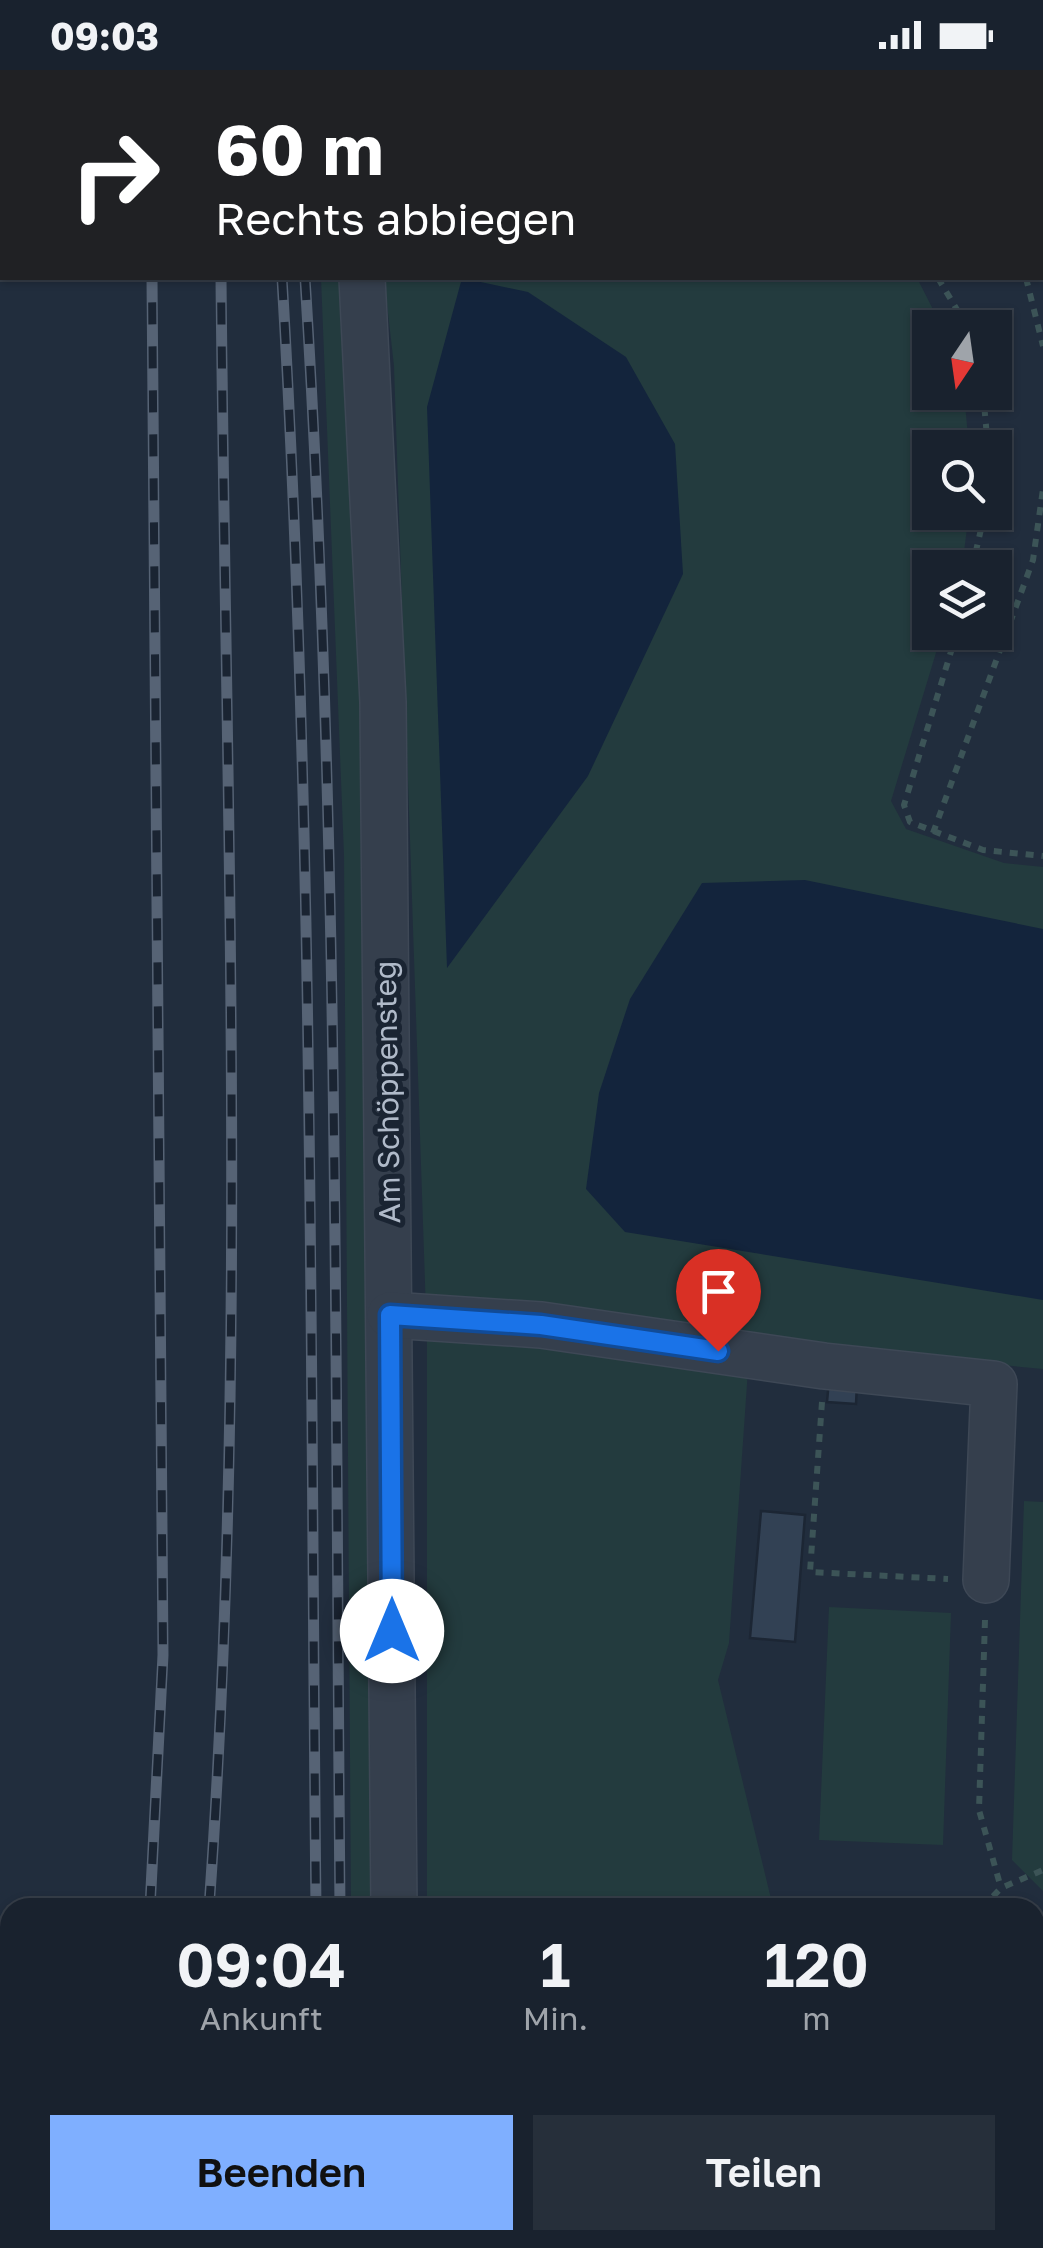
<!DOCTYPE html>
<html lang="de">
<head>
<meta charset="utf-8">
<style>
	:root { --surface:#19222e; --page:#262f3a; --text:#f1f3f6; --muted:#9fa4aa; --line:#373f4a; --accent:#7fafff }
	body { margin:0; font-family:"Golos Text",sans-serif; background:var(--page); color:var(--text); height:100vh; display:flex; flex-direction:column; font-size:38px; white-space:nowrap }
	* { box-sizing:border-box; margin:0 }
	p { font-size:32px; color:var(--muted) }
	.icon { flex:none; width:55px; height:55px; fill:none; stroke:currentColor; stroke-width:2; stroke-linecap:round; stroke-linejoin:round }
	.map { position:relative; flex:1; overflow:hidden }
	.side { position:absolute; left:0px; top:1828px; width:1045px; height:352px; display:flex; flex-direction:column; background:var(--surface); border-radius:30px 30px 0 0; box-shadow:0 2px 8px #0004,0 0 0 2px var(--line) }
	.side>* { flex:none }
	.guide { position:absolute; left:0px; top:0px; width:1045px; height:210px; box-shadow:0 2px 8px #0004,0 0 0 2px var(--line); background:#202124; color:#fff; overflow:hidden }
	.needle { width:65px; rotate:193deg }
	.buttons { position:absolute; left:912px; top:240px; display:grid; gap:20px }
	.buttons a { display:grid; place-items:center; width:100px; height:100px; border-radius:0px; background:var(--surface); box-shadow:0 2px 8px #0004,0 0 0 2px var(--line); font-size:50px }
	.pin { position:absolute; display:grid; place-items:center; width:85px; height:85px; color:#fff; margin:-102px -42px; border-radius:50% 50% 50% 0; rotate:-45deg; box-shadow:0 0 10px #0007 }
	.pin .icon { rotate:45deg }
	.me { position:absolute; width:110px; margin:-55px; rotate:0deg; stroke-linejoin:round; filter:drop-shadow(0 0 8px #0008) }
	.turn { display:flex; align-items:center; gap:35px; height:210px; padding:0 50px; font-size:45px }
	.turn .icon { width:130px; height:130px; stroke-width:2.5 }
	.turn b { display:block; font-size:70px; line-height:85px }
	.eta { display:flex; justify-content:space-evenly; align-items:center; height:170px; text-align:center }
	.eta b { font-size:60px; font-weight:600; line-height:70px }
	.button { display:flex; gap:20px; margin-top:auto; padding:20px 50px }
	.button a { flex:1; height:115px; border-radius:0px; background:var(--accent); color:#111; font-size:40px; font-weight:600; line-height:115px; text-align:center }
	.button a+a { background:var(--page); color:var(--text) }
	.status { display:flex; justify-content:space-between; align-items:center; height:70px; padding:0 50px; background:var(--surface); direction:ltr }
	.status svg { height:28px; fill:currentColor }
	.map>svg:first-child { display:block }
	.green { fill:#233b3e }
	.water { fill:#13243c }
	.building { fill:#324154; stroke:#1c2634; stroke-width:2.5 }
	.lines { fill:none; stroke-linecap:round; stroke-linejoin:round }
	.minor-casing { stroke:#3e4856; stroke-width:48 }
	.path { stroke:#3c5457; stroke-width:6; stroke-dasharray:8 8; stroke-linecap:butt }
	.minor { stroke:#353f4d; stroke-width:45 }
	.rail-casing { stroke:#566375; stroke-width:11 }
	.rail { stroke:#1a2432; stroke-width:8; stroke-dasharray:22; stroke-linecap:butt }
	.route-casing { stroke:#114b97; stroke-width:25 }
	.route { stroke:#1a73e8; stroke-width:18 }
	.labels { text-anchor:middle; stroke-width:10; stroke-linejoin:round; paint-order:stroke }
	.street-label { font-size:30px; fill:#b0bac9; stroke:#1a2432 }
</style>
</head>
<body>
<div class="status"><b>09:03</b><svg viewBox="0 0 49 12"><path d="M0 12V9h3v3zM5 12V6h3v6zM10 12V3h3v9zM15 12V0h3v12zM26 1h20v11H26zM47 4h2v5h-2z"/></svg></div>
<div class="map">
<svg width="1043" height="2178" viewBox="0 0 1043 2178">
	<rect width="100%" height="100%" fill="#212d3d"/>
	<g class="green">
		<path d="M 362,0 L 772,0 L 774,2 L 363,2 Z"/>
		<path d="M 321,208 L 348,208 L 367,785 L 380,1838 L 351,1837 L 344,785 Z"/>
		<path d="M 384,208 L 917,208 L 942,257 L 930,258 L 930,322 L 964,323 L 969,377 L 930,378 L 930,442 L 969,443 L 962,497 L 930,498 L 930,562 L 942,563 L 891,731 L 906,759 L 1004,793 L 1043,797 L 1043,1299 L 750,1271 L 729,1573 L 718,1610 L 773,1837 L 427,1837 L 427,1272 L 394,296 Z"/>
		<path d="M 1024,1431 L 1043,1432 L 1043,1821 L 1012,1790 Z"/>
		<path d="M 829,1537 L 951,1543 L 943,1775 L 819,1770 Z"/>
		<path d="M 426,2170 L 854,2170 L 856,2178 L 426,2178 Z"/>
	</g>
	<g class="water">
		<path d="M 462,208 L 528,222 L 626,287 L 675,374 L 683,504 L 588,706 L 447,898 L 427,337 Z"/>
		<path d="M 805,810 L 1043,859 L 1043,1230 L 625,1162 L 586,1119 L 599,1023 L 630,929 L 702,813 Z"/>
		<path d="M 1043,1977 L 1043,2178 L 875,2178 L 883,2170 L 1035,2170 L 1035,1984 Z"/>
	</g>
	<g class="building">
		<path d="M 829,1310 L 857,1313 L 856,1334 L 827,1332 Z"/>
		<path d="M 761,1441 L 805,1445 L 795,1572 L 750,1568 Z"/>
	</g>
	<g class="lines">
		<g class="minor-casing">
			<g id="minor">
				<path d="M 347,0 L 347,2"/>
				<path d="M 362,208 L 383,632 L 394,1838"/>
				<path d="M 390,1245 L 541,1255 L 824,1296 L 994,1314 L 986,1510"/>
				<path d="M 396,2170 L 396,2178"/>
			</g>
		</g>
		<g class="path">
			<path d="M 791,0 L 793,2"/>
			<path d="M 846,0 L 848,2"/>
			<path d="M 938,208 L 968,258"/>
			<path d="M 1026,208 L 1043,276"/>
			<path d="M 983,322 L 988,378"/>
			<path d="M 972,498 L 985,442"/>
			<path d="M 957,562 L 904,735 L 910,752 L 983,780 L 1043,786"/>
			<path d="M 933,763 L 1033,490 L 1043,419"/>
			<path d="M 822,1332 L 810,1502 L 948,1509"/>
			<path d="M 985,1550 L 979,1740 L 1001,1818"/>
			<path d="M 982,1838 L 1001,1818 L 1043,1800"/>
			<path d="M 802,2178 L 804,2170"/>
		</g>
		<use href="#minor" class="minor"/>
		<g class="rail-casing">
			<g id="rail">
				<path d="M 150,0 L 150,2"/>
				<path d="M 219,0 L 219,2"/>
				<path d="M 267,0 L 267,2"/>
				<path d="M 291,0 L 291,2"/>
				<path d="M 282,208 C 314,750 310,1294 316,1838"/>
				<path d="M 305,208 C 339,750 335,1294 340,1838"/>
				<path d="M 150,1838 L 163,1585 L 152,208"/>
				<path d="M 209,1838 C 248,1296 226,750 221,208"/>
				<path d="M 320,2170 L 320,2178"/>
				<path d="M 343,2170 L 343,2178"/>
				<path d="M 115,2178 L 116,2170"/>
				<path d="M 181,2178 L 182,2170"/>
			</g>
		</g>
		<use href="#rail" class="rail"/>
	</g>
	<g class="lines">
		<g class="route-casing">
			<path id="route" d="M 392,1561 L 390,1245 L 541,1255 L 718,1281"/>
		</g>
		<use href="#route" class="route"/>
	</g>
	<g class="labels">
		<g class="street-label">
			<text transform="translate(388 1022) rotate(-91)" y="10">Am Schöppensteg</text>
		</g>
	</g>
</svg>
<div class="buttons">
<a><svg class="needle" viewBox="-14 -14 28 28"><path d="M0-13l5 13h-10z" fill="#e53935"/><path d="M0 13l5-13h-10z" fill="#9fa4aa"/></svg></a>
<a><svg class="icon" aria-label="search" viewBox="0 0 24 24"><circle cx="10" cy="10" r="6"/><path d="M15 15l6 6"/></svg></a>
<a><svg class="icon" aria-label="layers" viewBox="0 0 24 24"><path d="M12 4l9 5-9 5-9-5zM3 14l9 5 9-5"/></svg></a>
</div>
<div class="pin" style="left:718px;top:1281px;background:#d93025"><svg class="icon" aria-label="arrive" viewBox="0 0 24 24"><path d="M6 21V4h12l-3 4 3 4H6"/></svg></div>
<svg class="me" style="left:392px;top:1561px" viewBox="-20 -20 40 40"><circle r="19" fill="#fff"/><path d="M0-13L10 11 0 6-10 11z" fill="#1a73e8"/></svg>
<div class="guide">
<div class="turn"><svg class="icon" aria-label="right" viewBox="0 0 24 24"><path d="M7 20v-9h11M14 6l5 5-5 5"/></svg><div><b>60 m</b>Rechts abbiegen</div></div>
</div>
<section class="side">
<div class="eta">
<div><b>09:04</b><p>Ankunft</p></div>
<div><b>1</b><p>Min.</p></div>
<div><b>120</b><p>m</p></div>
</div>
<div class="button"><a>Beenden</a><a>Teilen</a></div>
</section>
</div>
</body>
</html>
